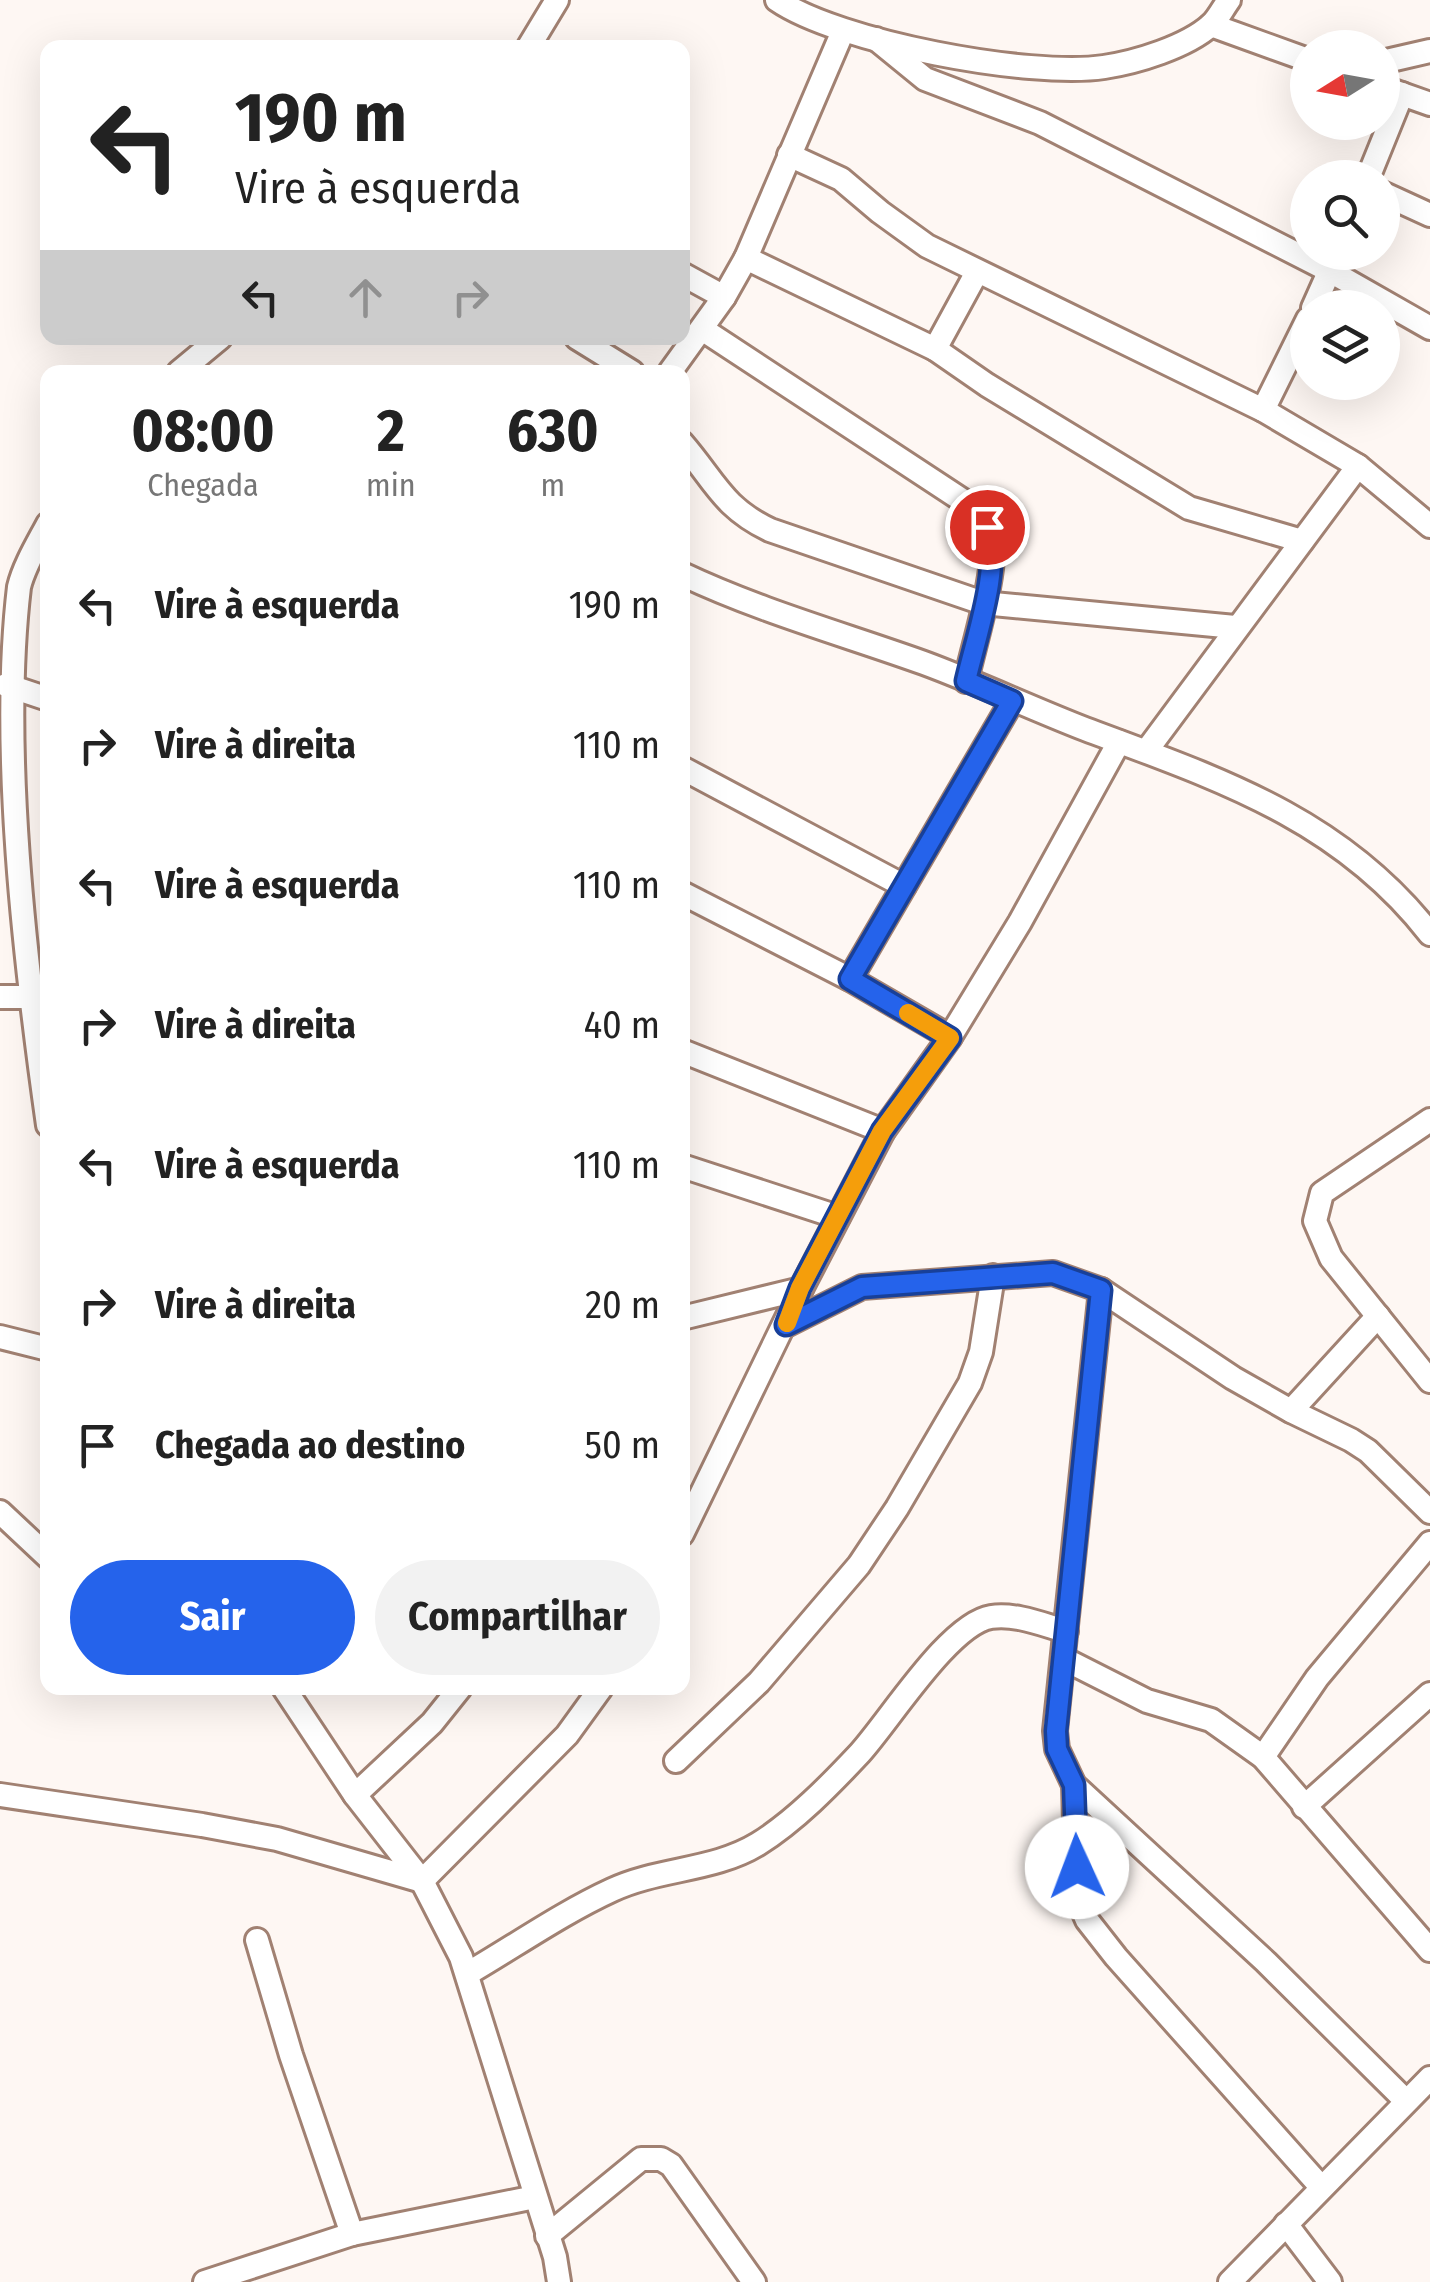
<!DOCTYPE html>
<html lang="pt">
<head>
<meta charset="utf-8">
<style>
	:root { --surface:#fff; --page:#f2f2f2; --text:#222; --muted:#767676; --accent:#2563eb }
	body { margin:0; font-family:"Fira Sans Condensed",sans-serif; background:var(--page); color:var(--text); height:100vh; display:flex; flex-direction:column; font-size:38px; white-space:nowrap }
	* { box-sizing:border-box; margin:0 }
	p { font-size:32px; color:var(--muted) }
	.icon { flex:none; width:55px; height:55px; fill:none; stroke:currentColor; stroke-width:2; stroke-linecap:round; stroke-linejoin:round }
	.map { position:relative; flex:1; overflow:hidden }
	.panel { position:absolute; left:40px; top:365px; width:650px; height:1330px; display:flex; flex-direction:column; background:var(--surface); border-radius:20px; box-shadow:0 10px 40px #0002 }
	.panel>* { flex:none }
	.banner { position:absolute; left:40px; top:40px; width:650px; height:305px; border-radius:20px; box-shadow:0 10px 40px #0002; background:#fff; color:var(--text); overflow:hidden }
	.needle { width:65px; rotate:259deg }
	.tools { position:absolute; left:1290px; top:30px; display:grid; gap:20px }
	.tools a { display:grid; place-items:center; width:110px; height:110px; border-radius:50%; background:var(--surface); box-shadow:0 10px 40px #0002; font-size:50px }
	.pin { position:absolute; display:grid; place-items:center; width:85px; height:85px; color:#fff; margin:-42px; border:5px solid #fff; border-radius:50%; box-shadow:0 2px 10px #0007 }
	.me { position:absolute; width:110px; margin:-55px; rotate:358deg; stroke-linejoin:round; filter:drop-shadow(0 0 8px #0008) }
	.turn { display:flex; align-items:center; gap:35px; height:210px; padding:0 30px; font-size:45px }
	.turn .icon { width:130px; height:130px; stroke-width:2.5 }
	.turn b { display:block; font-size:70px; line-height:85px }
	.lanes { display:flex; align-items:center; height:95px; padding:0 30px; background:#0003; justify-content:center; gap:50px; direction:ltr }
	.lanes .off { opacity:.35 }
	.eta { display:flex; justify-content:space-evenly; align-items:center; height:170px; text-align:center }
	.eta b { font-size:60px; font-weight:700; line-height:70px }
	.action { display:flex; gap:20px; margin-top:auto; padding:20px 30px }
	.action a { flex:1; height:115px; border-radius:60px; background:var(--accent); color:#fff; font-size:40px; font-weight:700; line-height:115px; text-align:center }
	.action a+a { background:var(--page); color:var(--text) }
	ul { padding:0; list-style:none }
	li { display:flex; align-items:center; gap:30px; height:140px; padding:0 30px }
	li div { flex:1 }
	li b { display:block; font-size:38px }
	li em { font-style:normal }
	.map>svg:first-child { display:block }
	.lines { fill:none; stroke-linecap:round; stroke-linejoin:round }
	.minor-casing { stroke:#a18172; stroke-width:28 }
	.minor { stroke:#fff; stroke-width:22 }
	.route-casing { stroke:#184099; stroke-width:25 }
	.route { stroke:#2563eb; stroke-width:18 }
	.slow { stroke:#f59e0b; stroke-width:18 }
</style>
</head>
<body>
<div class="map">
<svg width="1430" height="2282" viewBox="0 0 1430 2282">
	<rect width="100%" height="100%" fill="#fef7f3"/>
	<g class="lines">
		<g class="minor-casing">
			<g id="minor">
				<path d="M 777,0 C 838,42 1030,78 1104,67 C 1137,62 1186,47 1211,25 C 1218,19 1223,8 1229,0"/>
				<path d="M 1211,25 L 1308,60"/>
				<path d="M 876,39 L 925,79 L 1040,123 L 1330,271 L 1430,328"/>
				<path d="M 528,48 L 557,0"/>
				<path d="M 1382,62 L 1430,51"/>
				<path d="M 1382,87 L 1430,104"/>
				<path d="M 789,155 L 841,179 L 880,212 L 927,246 L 1263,410 L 1358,466"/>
				<path d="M 1368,178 L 1402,94"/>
				<path d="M 1382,193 L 1430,215"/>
				<path d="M 746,258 L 935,349 L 987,385 L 1189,508 L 1302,541"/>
				<path d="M 682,274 L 724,297"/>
				<path d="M 1313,308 L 1338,252"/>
				<path d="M 702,329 L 962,500 C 973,510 988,523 991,538 C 998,569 973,647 966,681"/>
				<path d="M 577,338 L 632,372"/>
				<path d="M 935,349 L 977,272"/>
				<path d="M 179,372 L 220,338"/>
				<path d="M 670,372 L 724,297 L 746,258 L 843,31"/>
				<path d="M 1263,410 L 1308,319"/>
				<path d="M 682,443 C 715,481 722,507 770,530 L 983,603 L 1235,627"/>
				<path d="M 48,524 C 38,543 24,566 19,587 C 0,748 25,962 48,1125"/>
				<path d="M 682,574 C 760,611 843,634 924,663 C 978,683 1031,708 1085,729 C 1216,778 1340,818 1430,934"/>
				<path d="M 6,685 L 48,699"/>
				<path d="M 1147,750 L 1358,466 L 1430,526"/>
				<path d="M 682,768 L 904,886"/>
				<path d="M 682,893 L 850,979 L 950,1037"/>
				<path d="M 850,979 L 1012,701"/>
				<path d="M 0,997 L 30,997"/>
				<path d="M 682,1051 L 883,1131"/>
				<path d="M 1430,1120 L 1322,1193 L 1315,1221 L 1331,1258 L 1430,1381"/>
				<path d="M 682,1166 L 838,1217"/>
				<path d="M 1101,1290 L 1055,1731 L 1057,1749 L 1074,1785 L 1266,1962 L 1406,2101"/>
				<path d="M 682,1318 L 801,1289"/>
				<path d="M 786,1325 L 862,1287 L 1053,1273 L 1101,1290 L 1233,1378 L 1291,1411 L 1351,1440 L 1368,1451 L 1430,1512"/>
				<path d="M 0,1337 L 48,1349"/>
				<path d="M 1291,1411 L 1378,1316"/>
				<path d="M 0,1512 L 48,1557"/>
				<path d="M 682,1534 L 801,1289 L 883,1131 L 950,1037 L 1020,922 L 1119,742"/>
				<path d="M 1064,1659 L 1147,1701 L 1211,1720 L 1263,1757 L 1430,1950"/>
				<path d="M 284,1688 L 355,1795 L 422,1881 L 461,1957 L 555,2257 L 559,2282"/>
				<path d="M 1263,1757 L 1317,1678 L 1430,1543"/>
				<path d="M 676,1761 L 759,1682 L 859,1565 L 897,1508 L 970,1383 L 981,1352 L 993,1276"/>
				<path d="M 1074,1785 L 1077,1897 L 1087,1920 L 1116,1957 L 1321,2187"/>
				<path d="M 0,1795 L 202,1825 L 277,1839 L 422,1881"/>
				<path d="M 355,1795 L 432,1723 L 460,1688"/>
				<path d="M 1304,1807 L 1430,1694"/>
				<path d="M 422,1881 L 567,1735 L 601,1688"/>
				<path d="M 257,1940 L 291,2055 L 352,2234"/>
				<path d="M 467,1974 C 515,1946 562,1913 612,1890 C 659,1868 714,1871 758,1844 C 795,1821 830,1785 860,1753 C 890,1720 949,1624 991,1617 C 1015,1613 1044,1625 1066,1631"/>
				<path d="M 1286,2224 L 1330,2282"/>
				<path d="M 547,2236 L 641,2159 L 661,2159 L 671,2165 L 754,2282"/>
				<path d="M 205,2282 L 352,2234 L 535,2197"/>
				<path d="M 1230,2282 L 1430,2078"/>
			</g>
		</g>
		<use href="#minor" class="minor"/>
	</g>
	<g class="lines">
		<g class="route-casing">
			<path id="route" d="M 987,527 C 1002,565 975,640 966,681 L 1012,701 L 850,979 L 950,1038 L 882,1131 L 800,1288 L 786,1325 L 862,1287 L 1053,1273 L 1101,1290 L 1056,1731 L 1057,1749 L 1074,1785 L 1077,1867"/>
		</g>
		<use href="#route" class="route"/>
		<path class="slow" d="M 787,1323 L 800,1288 L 882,1131 L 950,1038 L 908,1013"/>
	</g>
</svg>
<div class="tools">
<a><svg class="needle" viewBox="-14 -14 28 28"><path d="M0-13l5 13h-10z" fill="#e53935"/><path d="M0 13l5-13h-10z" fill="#767676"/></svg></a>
<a><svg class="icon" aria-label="search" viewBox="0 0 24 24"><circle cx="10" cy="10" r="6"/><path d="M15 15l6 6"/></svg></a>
<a><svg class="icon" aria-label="layers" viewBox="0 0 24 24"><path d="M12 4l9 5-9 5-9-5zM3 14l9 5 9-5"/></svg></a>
</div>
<div class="pin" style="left:987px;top:527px;background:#d93025"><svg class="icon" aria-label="arrive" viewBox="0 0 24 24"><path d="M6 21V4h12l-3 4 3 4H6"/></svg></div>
<svg class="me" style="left:1077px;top:1867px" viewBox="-20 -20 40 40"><circle r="19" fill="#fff"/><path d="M0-13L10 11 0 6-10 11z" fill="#2563eb"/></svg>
<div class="banner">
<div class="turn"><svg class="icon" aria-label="left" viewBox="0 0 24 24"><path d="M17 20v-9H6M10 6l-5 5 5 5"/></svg><div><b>190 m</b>Vire à esquerda</div></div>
<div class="lanes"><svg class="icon" aria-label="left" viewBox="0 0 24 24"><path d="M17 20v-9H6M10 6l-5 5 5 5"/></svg><svg class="icon off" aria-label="ahead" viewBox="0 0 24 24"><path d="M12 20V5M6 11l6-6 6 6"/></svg><svg class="icon off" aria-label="right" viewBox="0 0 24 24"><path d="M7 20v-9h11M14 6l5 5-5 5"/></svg></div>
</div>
<section class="panel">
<div class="eta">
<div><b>08:00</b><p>Chegada</p></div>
<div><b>2</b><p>min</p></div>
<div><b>630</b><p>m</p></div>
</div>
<ul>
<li><svg class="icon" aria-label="left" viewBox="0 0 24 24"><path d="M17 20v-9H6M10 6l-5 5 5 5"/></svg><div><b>Vire à esquerda</b></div><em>190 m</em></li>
<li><svg class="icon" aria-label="right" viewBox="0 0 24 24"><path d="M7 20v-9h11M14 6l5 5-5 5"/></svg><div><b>Vire à direita</b></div><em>110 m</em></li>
<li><svg class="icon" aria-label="left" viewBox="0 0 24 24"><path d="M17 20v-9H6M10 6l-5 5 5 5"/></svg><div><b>Vire à esquerda</b></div><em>110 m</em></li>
<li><svg class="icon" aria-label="right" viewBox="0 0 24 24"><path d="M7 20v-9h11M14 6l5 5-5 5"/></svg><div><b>Vire à direita</b></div><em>40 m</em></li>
<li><svg class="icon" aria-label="left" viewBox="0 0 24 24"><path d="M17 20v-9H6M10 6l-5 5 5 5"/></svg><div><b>Vire à esquerda</b></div><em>110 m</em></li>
<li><svg class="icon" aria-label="right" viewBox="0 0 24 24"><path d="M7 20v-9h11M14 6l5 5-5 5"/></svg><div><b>Vire à direita</b></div><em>20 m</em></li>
<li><svg class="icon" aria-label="arrive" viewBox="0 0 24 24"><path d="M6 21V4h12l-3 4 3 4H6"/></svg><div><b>Chegada ao destino</b></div><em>50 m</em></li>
</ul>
<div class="action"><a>Sair</a><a>Compartilhar</a></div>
</section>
</div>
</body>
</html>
